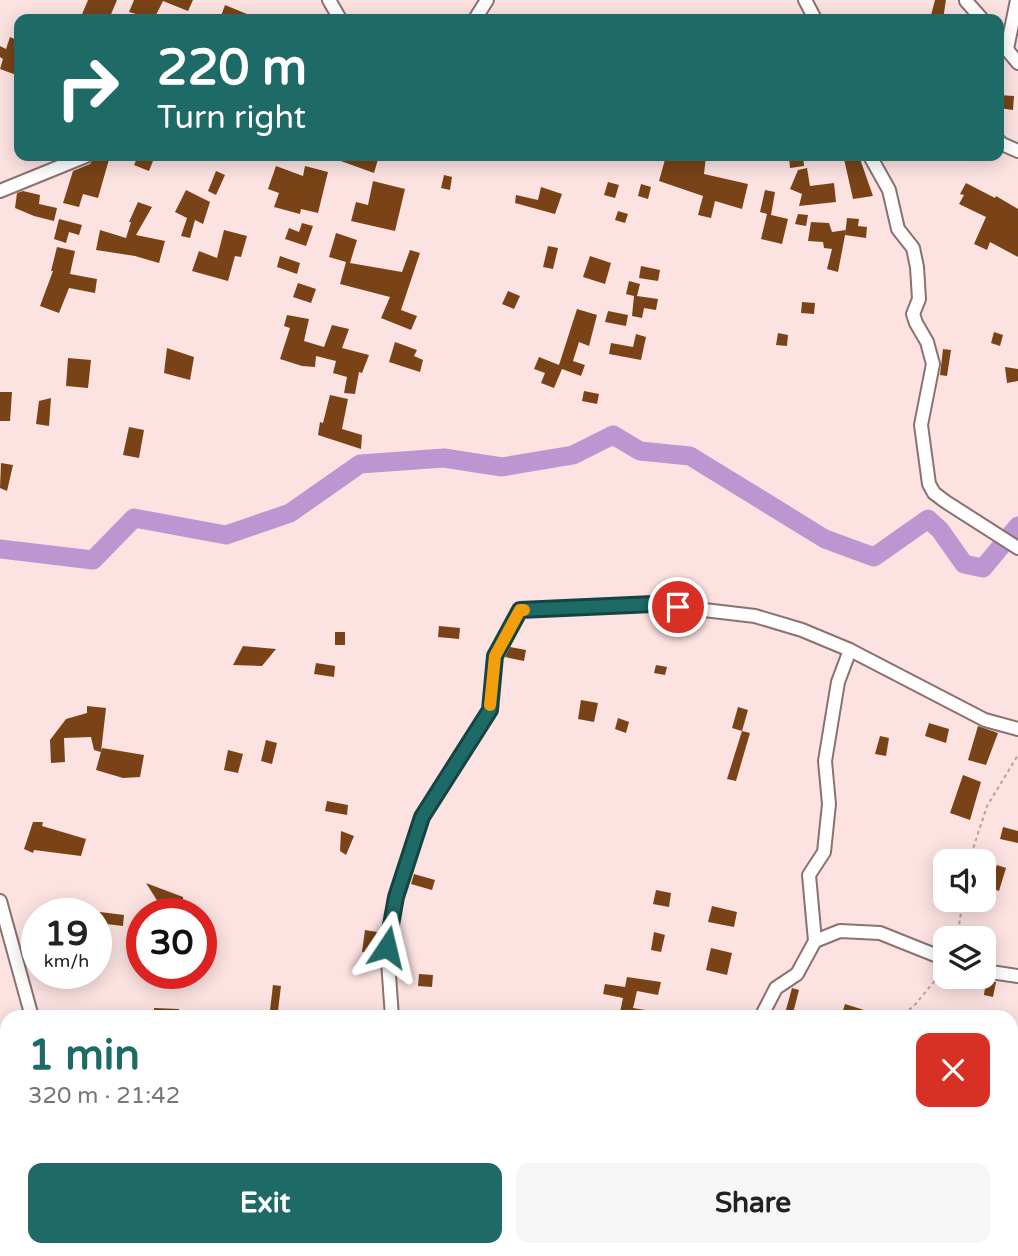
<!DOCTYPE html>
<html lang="en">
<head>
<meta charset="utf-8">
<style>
	:root { --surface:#fff; --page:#f6f6f6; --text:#222; --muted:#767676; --accent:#1e6a67 }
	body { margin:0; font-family:"Varela Round",sans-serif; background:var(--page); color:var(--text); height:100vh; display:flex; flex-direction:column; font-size:26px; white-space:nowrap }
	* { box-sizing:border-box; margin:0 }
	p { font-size:23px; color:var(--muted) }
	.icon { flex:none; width:38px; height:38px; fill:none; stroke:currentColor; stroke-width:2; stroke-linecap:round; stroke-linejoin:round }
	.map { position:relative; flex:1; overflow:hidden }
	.details { position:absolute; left:0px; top:1010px; width:1018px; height:247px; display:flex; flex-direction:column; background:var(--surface); border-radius:21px 21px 0 0; box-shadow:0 4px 18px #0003 }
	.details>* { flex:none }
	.top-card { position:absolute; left:14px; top:14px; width:990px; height:147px; border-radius:14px; box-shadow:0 4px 18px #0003; background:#1e6a67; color:#fff; overflow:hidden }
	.buttons { position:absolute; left:933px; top:849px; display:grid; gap:14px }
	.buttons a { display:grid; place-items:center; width:63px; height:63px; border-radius:14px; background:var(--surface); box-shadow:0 4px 18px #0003; font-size:35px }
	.speed { position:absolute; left:21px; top:898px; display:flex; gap:14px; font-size:35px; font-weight:700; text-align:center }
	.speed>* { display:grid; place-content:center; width:91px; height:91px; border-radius:50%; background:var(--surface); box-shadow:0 4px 18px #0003; line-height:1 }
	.speed small { font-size:18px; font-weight:400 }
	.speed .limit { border:10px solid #d22; background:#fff; color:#111 }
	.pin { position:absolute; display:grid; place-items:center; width:60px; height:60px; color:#fff; margin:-30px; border:4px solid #fff; border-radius:50%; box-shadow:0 2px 7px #0007 }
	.me { position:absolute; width:77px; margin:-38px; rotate:10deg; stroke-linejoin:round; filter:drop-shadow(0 0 5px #0008) }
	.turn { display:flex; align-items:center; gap:24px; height:147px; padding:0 28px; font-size:32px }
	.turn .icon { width:91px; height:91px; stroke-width:2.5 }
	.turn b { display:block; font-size:49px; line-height:60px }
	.round { display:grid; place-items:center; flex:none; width:74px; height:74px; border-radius:14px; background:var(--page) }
	.overview { display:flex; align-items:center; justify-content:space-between; height:119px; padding:0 28px }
	h1 { font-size:42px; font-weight:800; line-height:52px; color:var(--accent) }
	.primary-button { display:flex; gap:14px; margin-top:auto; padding:14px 28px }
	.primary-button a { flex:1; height:80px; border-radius:14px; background:var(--accent); color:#fff; font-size:28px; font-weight:800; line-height:80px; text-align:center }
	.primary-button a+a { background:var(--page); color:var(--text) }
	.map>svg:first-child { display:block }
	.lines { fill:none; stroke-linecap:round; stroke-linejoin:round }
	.river { stroke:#bd96d1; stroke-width:19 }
	.building { fill:#794317 }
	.minor-casing { stroke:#8b7170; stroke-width:16 }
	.path { stroke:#b5a1a0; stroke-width:2; stroke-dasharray:3.5 3.5; stroke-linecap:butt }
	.minor { stroke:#fff; stroke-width:12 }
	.route-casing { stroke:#144543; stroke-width:18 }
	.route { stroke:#1e6a67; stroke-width:12 }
	.slow { stroke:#f59e0b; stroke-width:12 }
</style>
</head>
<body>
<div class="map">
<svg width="1018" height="1256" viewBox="0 0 1018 1256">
	<rect width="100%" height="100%" fill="#fce3e2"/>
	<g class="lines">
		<path class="river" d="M 0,549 L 93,560 L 134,518 L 226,535 L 290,513 L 360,464 L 444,458 L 502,467 L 573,455 L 613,435 L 640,451 L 690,456 L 825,539 L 874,557 L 928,519 L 940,530 L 964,564 L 983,568 L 1018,526"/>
	</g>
	<g class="building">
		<path d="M 88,0 L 117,0 L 109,19 L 80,19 Z"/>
		<path d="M 134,0 L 193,0 L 188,11 L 163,1 L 154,19 L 129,12 Z"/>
		<path d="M 935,0 L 946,0 L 943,19 L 930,19 Z"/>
		<path d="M 225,5 L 259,19 L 220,19 Z"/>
		<path d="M 10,37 L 19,41 L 19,76 L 0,69 L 3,59 L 0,57 L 0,46 L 6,49 Z"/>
		<path d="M 999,95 L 1014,96 L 1013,110 L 999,108 Z"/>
		<path d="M 95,156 L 110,156 L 98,198 L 83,194 L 79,207 L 63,203 L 73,171 L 90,164 Z"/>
		<path d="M 138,156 L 143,158 L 144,156 L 155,156 L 149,171 L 134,165 Z"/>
		<path d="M 327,156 L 379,156 L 374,173 Z"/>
		<path d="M 666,156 L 706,156 L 704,174 L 748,184 L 742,209 L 715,201 L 711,218 L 698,215 L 703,196 L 659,181 Z"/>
		<path d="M 789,156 L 803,156 L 804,166 L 790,168 Z"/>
		<path d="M 859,156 L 873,196 L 853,199 L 844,159 Z"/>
		<path d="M 276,166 L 303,176 L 305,166 L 328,172 L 318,213 L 301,209 L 300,214 L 274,207 L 279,193 L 268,189 Z"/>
		<path d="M 807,168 L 810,186 L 834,183 L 836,202 L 799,206 L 802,194 L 790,189 L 798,170 Z"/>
		<path d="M 216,171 L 225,175 L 216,195 L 208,191 Z"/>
		<path d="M 444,175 L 452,177 L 450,190 L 441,188 Z"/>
		<path d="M 373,181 L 405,189 L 395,231 L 351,221 L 356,202 L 368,205 Z"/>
		<path d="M 608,182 L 619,185 L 615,198 L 604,195 Z"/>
		<path d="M 966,183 L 995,198 L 996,196 L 1018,209 L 1018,257 L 990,242 L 987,250 L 974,244 L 986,217 L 959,204 L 964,195 L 960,194 Z"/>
		<path d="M 641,184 L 651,187 L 648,199 L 638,196 Z"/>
		<path d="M 541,187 L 562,194 L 555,214 L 515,203 L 516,195 L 538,200 Z"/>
		<path d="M 186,190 L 210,202 L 203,224 L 195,220 L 190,238 L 181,236 L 187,218 L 175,212 Z"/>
		<path d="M 765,190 L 775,192 L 771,215 L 788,219 L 782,244 L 761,239 L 767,214 L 760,212 Z"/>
		<path d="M 23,191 L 40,195 L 39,204 L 57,208 L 54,221 L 34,216 L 15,208 L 17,193 Z"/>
		<path d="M 138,202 L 152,207 L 136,235 L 165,241 L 159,263 L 135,256 L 96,250 L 100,230 L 126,238 L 131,222 L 129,222 Z"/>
		<path d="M 618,211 L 628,214 L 625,223 L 615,220 Z"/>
		<path d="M 798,214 L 808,215 L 806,226 L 795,224 Z"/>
		<path d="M 847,218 L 859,219 L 858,226 L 867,227 L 866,238 L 845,235 Z"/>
		<path d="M 59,219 L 82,225 L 79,235 L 69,232 L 66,243 L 54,239 Z"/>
		<path d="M 811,222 L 829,223 L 832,232 L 846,230 L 838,272 L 827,269 L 832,249 L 824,248 L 823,242 L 808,241 Z"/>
		<path d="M 302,223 L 313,226 L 306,246 L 285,239 L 289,228 L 299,232 Z"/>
		<path d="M 224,230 L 247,236 L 241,257 L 235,256 L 228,281 L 192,271 L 199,251 L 217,258 Z"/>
		<path d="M 336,233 L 357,240 L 350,263 L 402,272 L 410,250 L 420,253 L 401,310 L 417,316 L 411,330 L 381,318 L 390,297 L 340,284 L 346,262 L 329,257 Z"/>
		<path d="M 548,246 L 558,248 L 553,269 L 543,267 Z"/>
		<path d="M 57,247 L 75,251 L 70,274 L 97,279 L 95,293 L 69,288 L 59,313 L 40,306 L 53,271 L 51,271 Z"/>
		<path d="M 280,256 L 300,263 L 297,274 L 277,267 Z"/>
		<path d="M 590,256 L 611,263 L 605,284 L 583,277 Z"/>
		<path d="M 641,266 L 660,270 L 658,281 L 639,278 Z"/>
		<path d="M 629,281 L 640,284 L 637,296 L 658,299 L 656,310 L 644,308 L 642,318 L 632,316 L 634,296 L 626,294 Z"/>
		<path d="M 298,283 L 316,289 L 311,303 L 293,297 Z"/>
		<path d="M 508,291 L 520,296 L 514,309 L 502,304 Z"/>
		<path d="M 802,302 L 815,303 L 814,314 L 801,313 Z"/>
		<path d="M 577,309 L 597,315 L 589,346 L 579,342 L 573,361 L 585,365 L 581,376 L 562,369 L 554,388 L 541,383 L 545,373 L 534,369 L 539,357 L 559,365 Z"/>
		<path d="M 608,311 L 628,315 L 626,326 L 605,322 Z"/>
		<path d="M 287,315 L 309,319 L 304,341 L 324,347 L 332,325 L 349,329 L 342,348 L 369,355 L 362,373 L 359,372 L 355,394 L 344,393 L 347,377 L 333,373 L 336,361 L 316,356 L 315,367 L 302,366 L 280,359 L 290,328 L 284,326 Z"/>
		<path d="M 994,332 L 1003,335 L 1000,346 L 991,343 Z"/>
		<path d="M 778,333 L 788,335 L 787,346 L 776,345 Z"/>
		<path d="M 636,334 L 646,337 L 641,360 L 609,354 L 611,343 L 633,347 Z"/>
		<path d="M 395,342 L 417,350 L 414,356 L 423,360 L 420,372 L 389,362 Z"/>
		<path d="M 167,348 L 194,357 L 190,380 L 164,373 Z"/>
		<path d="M 943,349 L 951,350 L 947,376 L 940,375 Z"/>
		<path d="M 68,358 L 91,360 L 88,388 L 66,386 Z"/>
		<path d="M 1005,367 L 1018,369 L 1018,381 L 1007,383 Z"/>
		<path d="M 584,391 L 599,394 L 597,404 L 582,401 Z"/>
		<path d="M 0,392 L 12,392 L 10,421 L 0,421 Z"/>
		<path d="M 330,395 L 348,399 L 342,429 L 362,435 L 361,449 L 318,435 L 320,422 L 323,423 Z"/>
		<path d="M 51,398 L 49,426 L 36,424 L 39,401 Z"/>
		<path d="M 129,427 L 144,430 L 139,458 L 123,455 Z"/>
		<path d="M 1,463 L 13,465 L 7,491 L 0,488 Z"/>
		<path d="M 439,626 L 460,628 L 459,639 L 438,637 Z"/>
		<rect x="335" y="632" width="10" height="13"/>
		<path d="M 243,646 L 276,649 L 262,666 L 233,665 Z"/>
		<path d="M 510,647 L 526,650 L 524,661 L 505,657 Z"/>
		<path d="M 316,663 L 335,666 L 334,677 L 314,674 Z"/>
		<path d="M 656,665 L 667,667 L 665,675 L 654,673 Z"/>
		<path d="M 581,700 L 598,703 L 594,722 L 578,719 Z"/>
		<path d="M 87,706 L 106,708 L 101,752 L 94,750 L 91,737 L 64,738 L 65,762 L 51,763 L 50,740 L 66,719 L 87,713 Z"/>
		<path d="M 738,707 L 748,710 L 742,731 L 732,728 Z"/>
		<path d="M 618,718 L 629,722 L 626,733 L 615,729 Z"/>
		<path d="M 929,723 L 949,729 L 946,743 L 925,736 Z"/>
		<path d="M 978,726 L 998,733 L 986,765 L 968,760 Z"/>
		<path d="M 742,731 L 750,733 L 736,781 L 727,779 Z"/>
		<path d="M 880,736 L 889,738 L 886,756 L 875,754 Z"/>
		<path d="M 266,740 L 277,743 L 272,764 L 261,761 Z"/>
		<path d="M 102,748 L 144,755 L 140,777 L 123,778 L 96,770 Z"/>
		<path d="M 228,750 L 243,754 L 238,773 L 224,770 Z"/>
		<path d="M 963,775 L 981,782 L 970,820 L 950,813 Z"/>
		<path d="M 327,801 L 348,805 L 347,815 L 325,811 Z"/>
		<path d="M 33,822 L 43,822 L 42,826 L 86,839 L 81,856 L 34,850 L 33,853 L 24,849 Z"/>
		<path d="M 1003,827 L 1018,831 L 1018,843 L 1000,839 Z"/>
		<path d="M 341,831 L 354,836 L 346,855 L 340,851 Z"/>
		<path d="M 997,865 L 1006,868 L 999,891 L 989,887 Z"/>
		<path d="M 414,874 L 435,880 L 432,890 L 411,884 Z"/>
		<path d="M 146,883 L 183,897 L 184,913 L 165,913 Z"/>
		<path d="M 656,890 L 671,893 L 669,907 L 653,904 Z"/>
		<path d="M 712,906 L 737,912 L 734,927 L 708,922 Z"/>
		<path d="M 100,912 L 124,915 L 123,926 L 98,923 Z"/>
		<path d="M 365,930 L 377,932 L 375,954 L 362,952 Z"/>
		<path d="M 654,932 L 665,935 L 661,952 L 651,950 Z"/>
		<path d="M 711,948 L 732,953 L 727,975 L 706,970 Z"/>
		<path d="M 419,974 L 433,975 L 432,987 L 418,986 Z"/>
		<path d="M 627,977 L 661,982 L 658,995 L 637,991 L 633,1008 L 658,1012 L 658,1017 L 619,1017 L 623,998 L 603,994 L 605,984 L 625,987 Z"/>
		<path d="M 986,980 L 996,982 L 993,997 L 984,995 Z"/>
		<path d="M 273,985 L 281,986 L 278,1011 L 270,1010 Z"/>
		<path d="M 792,988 L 799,990 L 792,1017 L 784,1017 Z"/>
		<path d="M 845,1004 L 864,1010 L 862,1017 L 841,1017 Z"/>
		<path d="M 154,1008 L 179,1009 L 179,1017 L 154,1017 Z"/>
	</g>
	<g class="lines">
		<g class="minor-casing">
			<g id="minor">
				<path d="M 329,0 L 340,19"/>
				<path d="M 805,0 L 815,19"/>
				<path d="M 966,1 L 982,19"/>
				<path d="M 475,19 L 487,0"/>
				<path d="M 999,40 L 1018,63"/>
				<path d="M 1007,49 L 1017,0"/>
				<path d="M 999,141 L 1002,144 L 1018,151"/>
				<path d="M 870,156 L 889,190 L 898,229 L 913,248 L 917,267 L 919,299 L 913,314 L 916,323 L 927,342 L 933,364 L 921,425 L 929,484 L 934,493 L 946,502 L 1018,548"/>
				<path d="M 0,191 L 86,156"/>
				<path d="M 0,901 L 32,1017"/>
				<path d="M 815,941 L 840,931 L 880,933 L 945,959"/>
				<path d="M 984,971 L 1018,976"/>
				<path d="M 392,1017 L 387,947 L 396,897 L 422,817 L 490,710 L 495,656 L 519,610 L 653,604 L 755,616 L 802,630 L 850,650 L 985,720 L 1018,729"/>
				<path d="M 761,1017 L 776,988 L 797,974 L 815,941 L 809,875 L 824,852 L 829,804 L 825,761 L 838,682 L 850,650"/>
				<path d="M 96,1250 L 98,1256"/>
				<path d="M 597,1250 L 612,1256"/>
				<path d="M 576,1256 L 577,1250"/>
			</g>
		</g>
		<g class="path">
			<path d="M 969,861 L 987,806 L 1018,755"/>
			<path d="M 957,938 L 963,900"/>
			<path d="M 897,1017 L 913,1007 L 943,971"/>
			<path d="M 825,1250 L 826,1256"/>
		</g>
		<use href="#minor" class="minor"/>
	</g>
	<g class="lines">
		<g class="route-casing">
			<path id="route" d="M 387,947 L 396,897 L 422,817 L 490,710 L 495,656 L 520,610 L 653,604 L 678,607"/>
		</g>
		<use href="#route" class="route"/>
		<path class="slow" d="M 490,705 L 495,656 L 520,610 L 524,610"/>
	</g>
</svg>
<div class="buttons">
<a><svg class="icon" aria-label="sound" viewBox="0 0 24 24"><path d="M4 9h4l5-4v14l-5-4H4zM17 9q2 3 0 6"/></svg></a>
<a><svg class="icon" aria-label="layers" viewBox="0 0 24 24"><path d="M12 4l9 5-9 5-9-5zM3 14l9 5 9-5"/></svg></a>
</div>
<div class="speed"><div>19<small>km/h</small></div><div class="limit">30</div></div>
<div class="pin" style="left:678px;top:607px;background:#d93025"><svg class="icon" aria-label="arrive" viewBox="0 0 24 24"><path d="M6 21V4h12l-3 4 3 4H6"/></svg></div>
<svg class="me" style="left:387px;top:947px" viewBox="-20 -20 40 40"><path d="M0-17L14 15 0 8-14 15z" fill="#1e6a67" stroke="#fff" stroke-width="4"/></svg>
<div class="top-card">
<div class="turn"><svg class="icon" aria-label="right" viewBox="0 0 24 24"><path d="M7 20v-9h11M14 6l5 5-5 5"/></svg><div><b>220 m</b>Turn right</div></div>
</div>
<section class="details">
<div class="overview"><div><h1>1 min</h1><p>320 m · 21:42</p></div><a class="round" style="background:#d93025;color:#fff"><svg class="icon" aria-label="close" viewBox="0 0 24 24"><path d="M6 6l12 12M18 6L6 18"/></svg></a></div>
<div class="primary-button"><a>Exit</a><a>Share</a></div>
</section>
</div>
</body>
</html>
